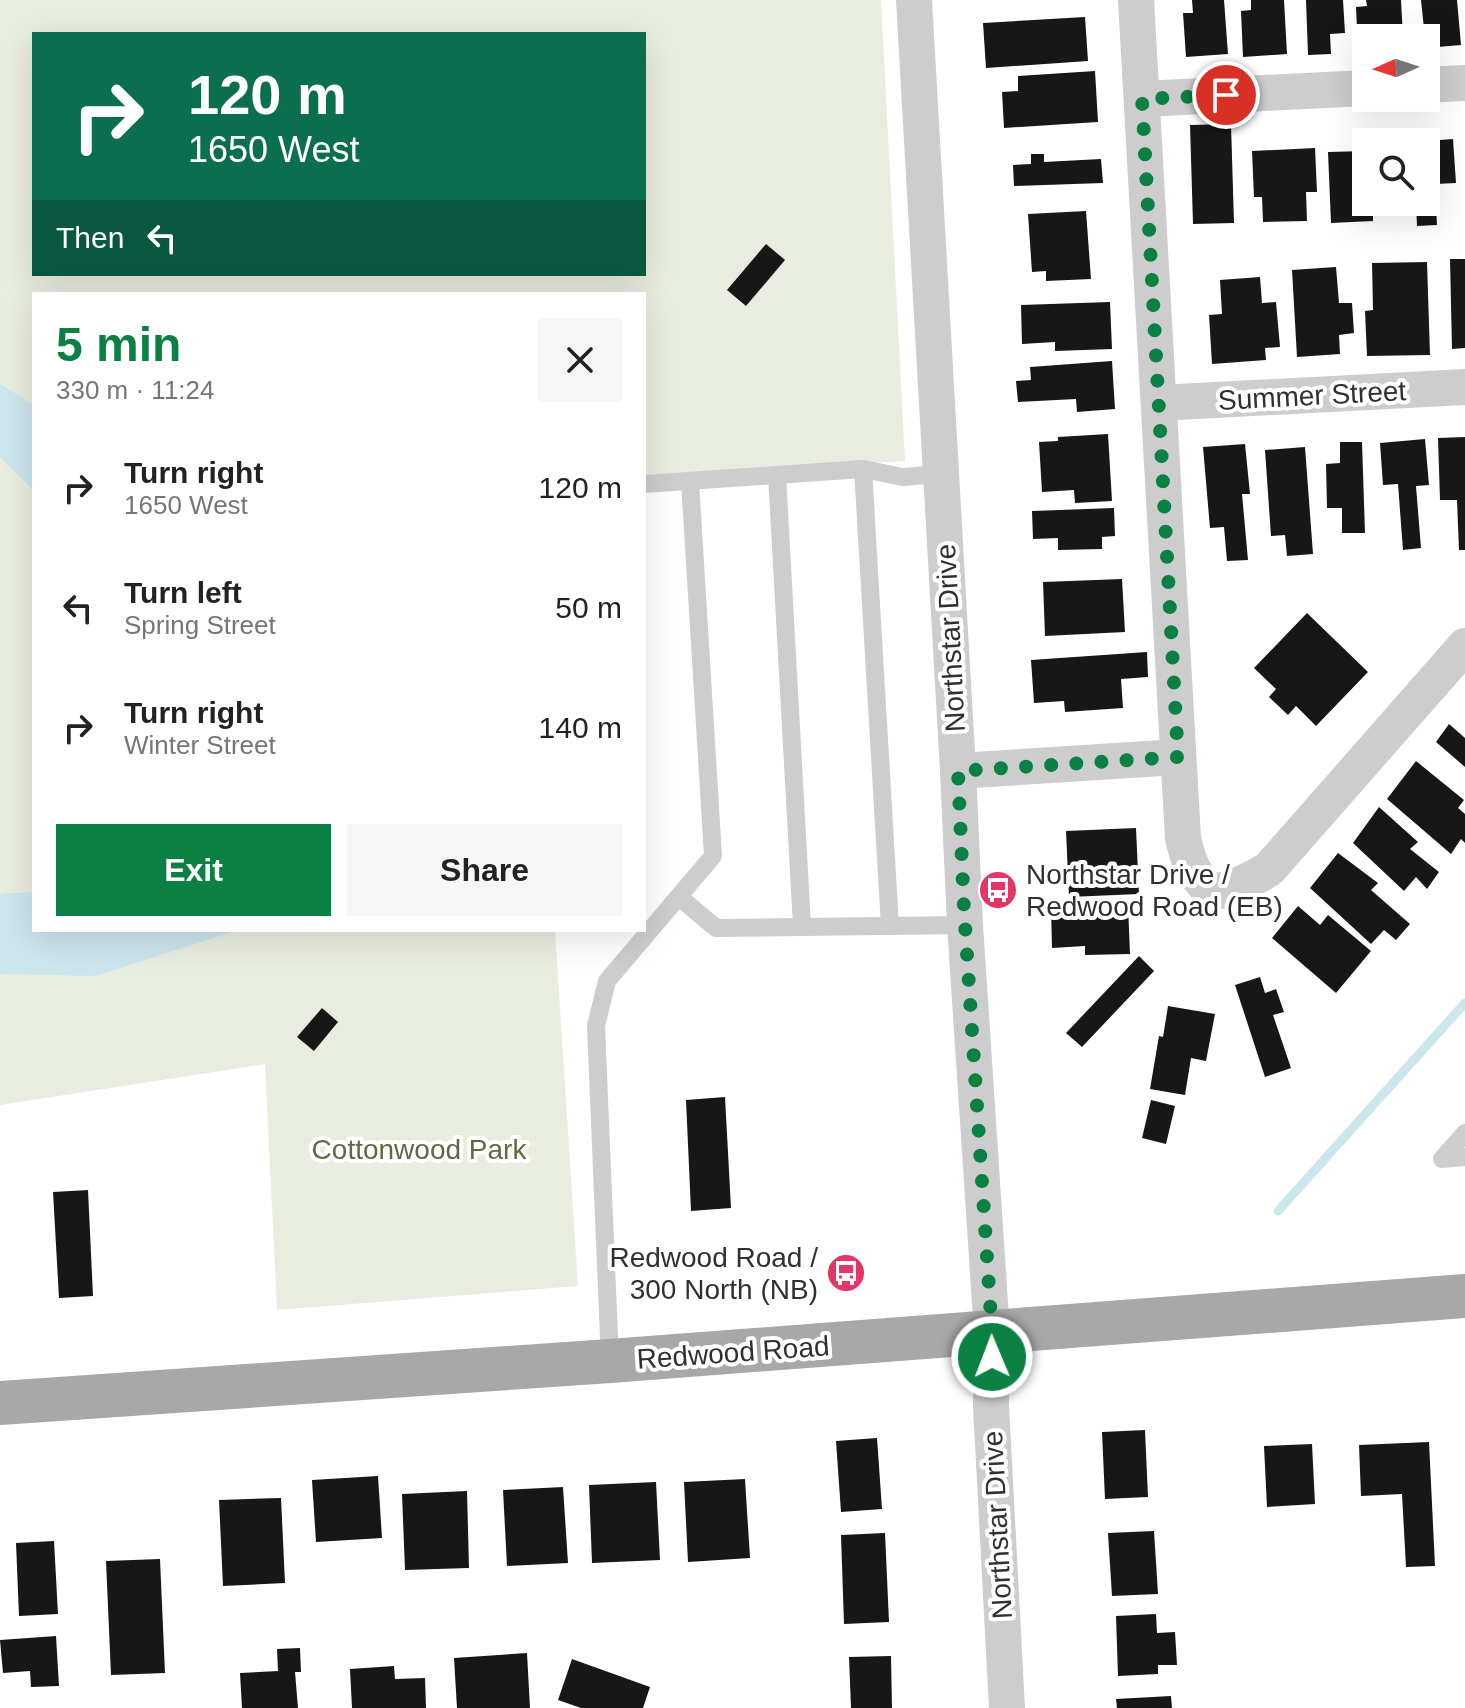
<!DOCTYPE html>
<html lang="en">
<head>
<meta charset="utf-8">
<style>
	:root { --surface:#fff; --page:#f6f6f6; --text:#222; --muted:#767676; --accent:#0b8043 }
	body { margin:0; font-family:Helvetica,sans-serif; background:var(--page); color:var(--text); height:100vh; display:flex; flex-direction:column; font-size:30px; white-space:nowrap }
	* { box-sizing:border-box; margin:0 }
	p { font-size:26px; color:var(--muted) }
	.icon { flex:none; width:44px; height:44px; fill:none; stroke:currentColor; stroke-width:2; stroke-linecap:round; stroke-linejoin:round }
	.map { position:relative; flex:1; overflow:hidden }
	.side { position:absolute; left:32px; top:292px; width:614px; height:640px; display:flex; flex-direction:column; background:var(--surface); border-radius:0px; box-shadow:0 8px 32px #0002 }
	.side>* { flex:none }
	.guide { position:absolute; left:32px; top:32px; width:614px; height:244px; border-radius:0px; box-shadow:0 8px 32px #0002; background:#0b6e4f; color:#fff; overflow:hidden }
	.needle { width:52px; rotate:267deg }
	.controls { position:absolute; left:1352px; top:24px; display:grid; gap:16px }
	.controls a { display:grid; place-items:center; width:88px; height:88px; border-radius:0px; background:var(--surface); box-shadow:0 8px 32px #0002; font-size:40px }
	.pin { position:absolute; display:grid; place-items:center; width:68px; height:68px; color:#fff; margin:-34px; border:4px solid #fff; border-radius:50%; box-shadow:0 2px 8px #0007 }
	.me { position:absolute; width:88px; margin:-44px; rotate:359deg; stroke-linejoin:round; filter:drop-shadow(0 0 6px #0008) }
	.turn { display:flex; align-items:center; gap:28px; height:168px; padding:0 24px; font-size:36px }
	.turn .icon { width:104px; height:104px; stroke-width:2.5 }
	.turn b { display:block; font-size:56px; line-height:68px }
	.then { display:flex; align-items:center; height:76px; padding:0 24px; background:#0003; gap:16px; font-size:30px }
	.round { display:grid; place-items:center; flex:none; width:84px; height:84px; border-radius:0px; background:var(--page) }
	.overview { display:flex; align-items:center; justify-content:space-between; height:136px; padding:0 24px }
	h1 { font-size:48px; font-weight:700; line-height:60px; color:var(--accent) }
	.primary-button { display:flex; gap:16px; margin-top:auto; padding:16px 24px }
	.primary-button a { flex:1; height:92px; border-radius:0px; background:var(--accent); color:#fff; font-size:32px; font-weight:700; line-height:92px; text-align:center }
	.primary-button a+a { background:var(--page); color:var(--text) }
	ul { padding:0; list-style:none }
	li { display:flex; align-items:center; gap:24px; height:120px; padding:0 24px }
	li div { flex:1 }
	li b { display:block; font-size:30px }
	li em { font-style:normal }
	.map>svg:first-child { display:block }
	.green { fill:#e9eddf; fill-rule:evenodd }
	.water { fill:#cbe6ec }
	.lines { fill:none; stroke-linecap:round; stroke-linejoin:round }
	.stream { stroke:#cbe6ec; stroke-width:9 }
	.building { fill:#171717 }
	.service { stroke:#cdcdcd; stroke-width:18 }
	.minor { stroke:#cdcdcd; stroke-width:36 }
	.primary { stroke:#a8a8a8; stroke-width:44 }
	.route { stroke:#0b8043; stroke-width:14; stroke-dasharray:0 25.2 }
	.labels { text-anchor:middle; stroke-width:8; stroke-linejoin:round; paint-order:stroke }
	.street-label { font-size:28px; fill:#303030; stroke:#fff }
	.poi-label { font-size:28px; fill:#303030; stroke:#fff; text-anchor:start }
	.park-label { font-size:28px; fill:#5c6c3d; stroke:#fff }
</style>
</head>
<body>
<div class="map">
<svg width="1465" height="1708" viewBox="0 0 1465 1708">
	<rect width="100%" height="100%" fill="#fff"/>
	<path class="green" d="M 0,0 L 881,0 L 905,461 L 644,475 L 644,294 L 34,294 L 34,930 L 555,930 L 578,1286 L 277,1310 L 265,1064 L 0,1105 ZM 34,34 L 644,34 L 644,274 L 34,274 Z"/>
	<g class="water">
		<path d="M 0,384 L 34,405 L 34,491 L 0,457 Z"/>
		<path d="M 34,892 L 34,930 L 238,930 L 96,976 L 0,974 L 0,894 Z"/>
	</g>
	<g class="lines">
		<path class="stream" d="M 1278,1211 L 1465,1003"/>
	</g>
	<g class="building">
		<path d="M 1192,0 L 1224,0 L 1228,54 L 1186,57 L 1183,13 L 1193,13 Z"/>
		<path d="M 1251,0 L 1284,0 L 1287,54 L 1243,57 L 1241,11 L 1251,10 Z"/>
		<path d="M 1306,0 L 1343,0 L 1345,33 L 1330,34 L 1331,54 L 1308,55 Z"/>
		<path d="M 1366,0 L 1401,0 L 1403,38 L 1366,38 L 1366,52 L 1358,52 L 1356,7 L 1367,6 Z"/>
		<path d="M 1421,0 L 1457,0 L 1461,45 L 1426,48 Z"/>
		<path d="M 1085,17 L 1088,61 L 986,68 L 983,23 Z"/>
		<path d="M 1095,71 L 1098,122 L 1004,128 L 1002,92 L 1018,91 L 1018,76 Z"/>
		<path d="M 1231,124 L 1234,223 L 1193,224 L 1190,125 Z"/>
		<path d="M 1453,139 L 1456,183 L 1435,184 L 1437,225 L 1417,226 L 1416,202 L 1426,202 L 1426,141 Z"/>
		<path d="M 1315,148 L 1317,192 L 1306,192 L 1307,221 L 1263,222 L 1262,197 L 1254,197 L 1252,151 Z"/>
		<path d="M 1366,151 L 1366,202 L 1373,202 L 1373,221 L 1331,223 L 1328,152 Z"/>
		<path d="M 1031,154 L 1044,154 L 1044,162 L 1101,159 L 1103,183 L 1014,186 L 1013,165 L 1031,164 Z"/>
		<path d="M 1086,211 L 1091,279 L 1046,281 L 1046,271 L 1032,272 L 1028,214 Z"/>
		<path d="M 766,244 L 785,260 L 746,306 L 727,290 Z"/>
		<path d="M 1450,259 L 1465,259 L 1465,348 L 1452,349 Z"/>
		<path d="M 1427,262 L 1430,355 L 1367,356 L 1365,311 L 1373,310 L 1372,263 Z"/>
		<path d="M 1336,267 L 1339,303 L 1352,303 L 1354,333 L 1339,335 L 1340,354 L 1297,357 L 1292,270 Z"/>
		<path d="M 1260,277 L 1262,303 L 1276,302 L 1280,347 L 1265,348 L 1266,360 L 1212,364 L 1209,315 L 1222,314 L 1220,280 Z"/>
		<path d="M 1110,302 L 1112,349 L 1055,351 L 1055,342 L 1022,344 L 1021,305 Z"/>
		<path d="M 1112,361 L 1115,409 L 1077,412 L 1076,399 L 1018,402 L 1016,381 L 1031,380 L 1030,367 Z"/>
		<path d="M 1108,434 L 1112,501 L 1075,503 L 1074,490 L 1042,492 L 1039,442 L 1058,441 L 1058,437 Z"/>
		<path d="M 1465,437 L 1465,550 L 1459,550 L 1457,500 L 1440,500 L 1438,438 Z"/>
		<path d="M 1425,439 L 1429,485 L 1416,486 L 1421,548 L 1403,550 L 1398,484 L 1383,485 L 1380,443 Z"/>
		<path d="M 1340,442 L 1362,442 L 1365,533 L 1342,533 L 1342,508 L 1327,508 L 1326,464 L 1340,463 Z"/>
		<path d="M 1245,444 L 1250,494 L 1242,494 L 1248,560 L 1227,561 L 1224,527 L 1210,528 L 1203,447 Z"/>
		<path d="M 1305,447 L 1313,554 L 1287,556 L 1285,535 L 1271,536 L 1265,450 Z"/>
		<path d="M 1114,508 L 1115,536 L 1102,537 L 1102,549 L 1058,550 L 1058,538 L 1033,539 L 1032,511 Z"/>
		<path d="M 1122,579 L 1125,632 L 1045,636 L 1043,582 Z"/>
		<path d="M 1307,613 L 1368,672 L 1316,726 L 1296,706 L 1288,715 L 1269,697 L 1276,689 L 1254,668 Z"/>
		<path d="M 1147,652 L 1148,677 L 1121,679 L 1123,708 L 1065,712 L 1064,701 L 1034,703 L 1031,660 Z"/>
		<path d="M 1449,724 L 1465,738 L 1465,767 L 1436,742 Z"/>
		<path d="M 1416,761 L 1464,800 L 1458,808 L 1465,814 L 1465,843 L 1461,839 L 1451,854 L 1387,799 Z"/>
		<path d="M 1379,807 L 1418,842 L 1410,849 L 1439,872 L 1427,889 L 1416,877 L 1404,891 L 1353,843 Z"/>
		<path d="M 1136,828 L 1139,894 L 1069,897 L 1066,831 Z"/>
		<path d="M 1338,853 L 1378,883 L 1371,890 L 1410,924 L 1396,940 L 1384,930 L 1371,944 L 1310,888 Z"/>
		<path d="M 1128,905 L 1130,954 L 1085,955 L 1085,946 L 1052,948 L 1051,908 Z"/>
		<path d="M 1298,906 L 1320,925 L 1328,915 L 1371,951 L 1336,993 L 1272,938 Z"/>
		<path d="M 1139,956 L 1154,971 L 1082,1047 L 1066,1033 Z"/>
		<path d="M 1260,977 L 1265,993 L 1276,989 L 1284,1012 L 1273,1015 L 1291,1068 L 1265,1077 L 1235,985 Z"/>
		<path d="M 1168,1006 L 1215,1014 L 1206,1061 L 1191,1058 L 1185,1095 L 1150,1089 L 1159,1036 L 1163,1037 Z"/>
		<path d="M 322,1008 L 338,1022 L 314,1051 L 297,1037 Z"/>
		<path d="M 725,1097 L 731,1208 L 691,1211 L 686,1100 Z"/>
		<path d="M 1151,1100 L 1175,1106 L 1166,1144 L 1142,1138 Z"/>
		<path d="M 88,1190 L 93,1296 L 59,1298 L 53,1192 Z"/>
		<path d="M 1145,1430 L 1148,1497 L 1105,1499 L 1102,1432 Z"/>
		<path d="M 877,1438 L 882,1509 L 841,1512 L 836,1441 Z"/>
		<path d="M 1429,1442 L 1435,1566 L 1406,1567 L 1402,1494 L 1361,1496 L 1359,1445 Z"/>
		<path d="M 1312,1444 L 1315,1504 L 1267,1507 L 1264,1446 Z"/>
		<path d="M 378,1476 L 382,1538 L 316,1542 L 312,1480 Z"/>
		<path d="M 745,1479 L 750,1558 L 688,1562 L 684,1482 Z"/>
		<path d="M 656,1482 L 660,1560 L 592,1563 L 589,1485 Z"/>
		<path d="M 563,1487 L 568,1563 L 507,1566 L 503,1490 Z"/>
		<path d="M 467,1491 L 469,1568 L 405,1570 L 402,1494 Z"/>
		<path d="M 281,1498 L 285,1583 L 223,1586 L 219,1500 Z"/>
		<path d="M 1154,1531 L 1158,1594 L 1112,1596 L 1108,1533 Z"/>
		<path d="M 885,1533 L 889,1622 L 844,1624 L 841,1535 Z"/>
		<path d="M 54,1541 L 58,1614 L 19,1616 L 16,1543 Z"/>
		<path d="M 160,1559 L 165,1673 L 111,1675 L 106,1561 Z"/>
		<path d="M 1156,1614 L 1157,1633 L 1175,1632 L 1177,1665 L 1158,1665 L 1158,1674 L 1118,1676 L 1116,1616 Z"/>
		<path d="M 56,1636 L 59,1686 L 31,1687 L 30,1671 L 3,1673 L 0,1640 Z"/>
		<path d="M 300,1648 L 301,1672 L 295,1672 L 298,1708 L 242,1708 L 240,1673 L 278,1671 L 277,1649 Z"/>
		<path d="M 527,1653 L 530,1708 L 457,1708 L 454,1658 Z"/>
		<path d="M 891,1656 L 892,1708 L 851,1708 L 849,1657 Z"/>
		<path d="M 572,1659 L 650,1687 L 643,1708 L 581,1708 L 558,1700 Z"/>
		<path d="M 394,1666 L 395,1679 L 425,1678 L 426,1708 L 352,1708 L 350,1669 Z"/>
		<path d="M 1171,1696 L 1172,1708 L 1117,1708 L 1116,1699 Z"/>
	</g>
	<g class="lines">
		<g class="service">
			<path d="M 863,469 L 890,926"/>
			<path d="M 777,475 L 802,926"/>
			<path d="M 644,484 L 863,469 L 903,477 L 940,474"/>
			<path d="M 679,897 L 716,928 L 965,925"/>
			<path d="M 1465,1133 L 1442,1159 L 1465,1157"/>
			<path d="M 610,1361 L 596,1026 L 607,981 L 713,856 L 690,481"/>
		</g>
		<g class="minor">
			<path d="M 914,0 L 958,771 L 965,925 L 992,1333 L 991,1406 L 1007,1708"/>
			<path d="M 1136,0 L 1183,838 C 1189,864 1193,874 1212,893 C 1234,888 1250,881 1269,869 L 1465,646"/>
			<path d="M 1426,85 L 1465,83"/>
			<path d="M 1142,99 L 1366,88"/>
			<path d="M 1159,403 L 1465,387"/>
			<path d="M 958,771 L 1178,757"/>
		</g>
		<path class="primary" d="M 0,1403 L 610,1361 L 1465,1296"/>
	</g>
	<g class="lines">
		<path class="route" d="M 992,1357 L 992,1333 L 964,909 L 958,771 L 1178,757 L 1142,99 L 1226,95"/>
	</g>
	<defs>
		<g id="bus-disc" transform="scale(2)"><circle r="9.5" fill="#e43665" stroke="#fff"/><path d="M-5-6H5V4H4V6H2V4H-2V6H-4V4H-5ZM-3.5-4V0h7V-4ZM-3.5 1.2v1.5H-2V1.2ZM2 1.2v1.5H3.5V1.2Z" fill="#fff"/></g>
	</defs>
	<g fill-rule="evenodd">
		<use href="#bus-disc" x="998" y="890"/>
		<use href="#bus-disc" x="846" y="1273"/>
	</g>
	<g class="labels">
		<g class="street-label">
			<text transform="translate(1312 395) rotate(-3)" y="10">Summer Street</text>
			<text transform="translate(950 638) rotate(-93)" y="10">Northstar Drive</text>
			<text transform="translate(733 1352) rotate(-4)" y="10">Redwood Road</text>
			<text transform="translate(997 1525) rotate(-93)" y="10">Northstar Drive</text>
		</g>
		<g class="poi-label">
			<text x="1026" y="884">Northstar Drive /<tspan x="1026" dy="32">Redwood Road (EB)</tspan></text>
			<text x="818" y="1267" text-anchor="end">Redwood Road /<tspan x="818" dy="32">300 North (NB)</tspan></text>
		</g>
		<g class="park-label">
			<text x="419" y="1159">Cottonwood Park</text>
		</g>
	</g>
</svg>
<div class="controls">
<a><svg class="needle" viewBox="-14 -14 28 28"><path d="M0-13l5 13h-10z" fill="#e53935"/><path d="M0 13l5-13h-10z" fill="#767676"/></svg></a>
<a><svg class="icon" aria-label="search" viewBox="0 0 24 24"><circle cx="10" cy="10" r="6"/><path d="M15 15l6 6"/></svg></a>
</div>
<div class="pin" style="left:1226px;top:95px;background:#d93025"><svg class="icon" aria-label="arrive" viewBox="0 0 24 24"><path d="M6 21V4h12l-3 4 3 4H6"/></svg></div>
<svg class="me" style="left:992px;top:1357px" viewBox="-20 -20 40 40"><circle r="17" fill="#0b8043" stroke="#fff" stroke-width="3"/><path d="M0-11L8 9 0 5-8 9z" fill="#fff"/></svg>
<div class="guide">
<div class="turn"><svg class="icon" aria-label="right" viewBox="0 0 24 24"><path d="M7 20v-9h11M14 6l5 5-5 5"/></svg><div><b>120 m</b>1650 West</div></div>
<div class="then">Then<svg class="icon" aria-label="left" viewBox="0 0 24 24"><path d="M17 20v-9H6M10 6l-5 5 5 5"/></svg></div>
</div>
<section class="side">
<div class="overview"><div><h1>5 min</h1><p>330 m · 11:24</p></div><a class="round"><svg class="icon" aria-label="close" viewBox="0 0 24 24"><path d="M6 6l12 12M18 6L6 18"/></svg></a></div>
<ul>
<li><svg class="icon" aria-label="right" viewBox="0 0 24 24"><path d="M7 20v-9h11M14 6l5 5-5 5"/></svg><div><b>Turn right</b><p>1650 West</p></div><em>120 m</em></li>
<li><svg class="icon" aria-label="left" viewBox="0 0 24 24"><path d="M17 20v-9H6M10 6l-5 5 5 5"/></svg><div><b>Turn left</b><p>Spring Street</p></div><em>50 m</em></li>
<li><svg class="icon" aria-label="right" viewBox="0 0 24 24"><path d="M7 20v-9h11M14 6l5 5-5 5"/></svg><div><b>Turn right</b><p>Winter Street</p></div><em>140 m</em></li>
</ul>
<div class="primary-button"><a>Exit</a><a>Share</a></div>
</section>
</div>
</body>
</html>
